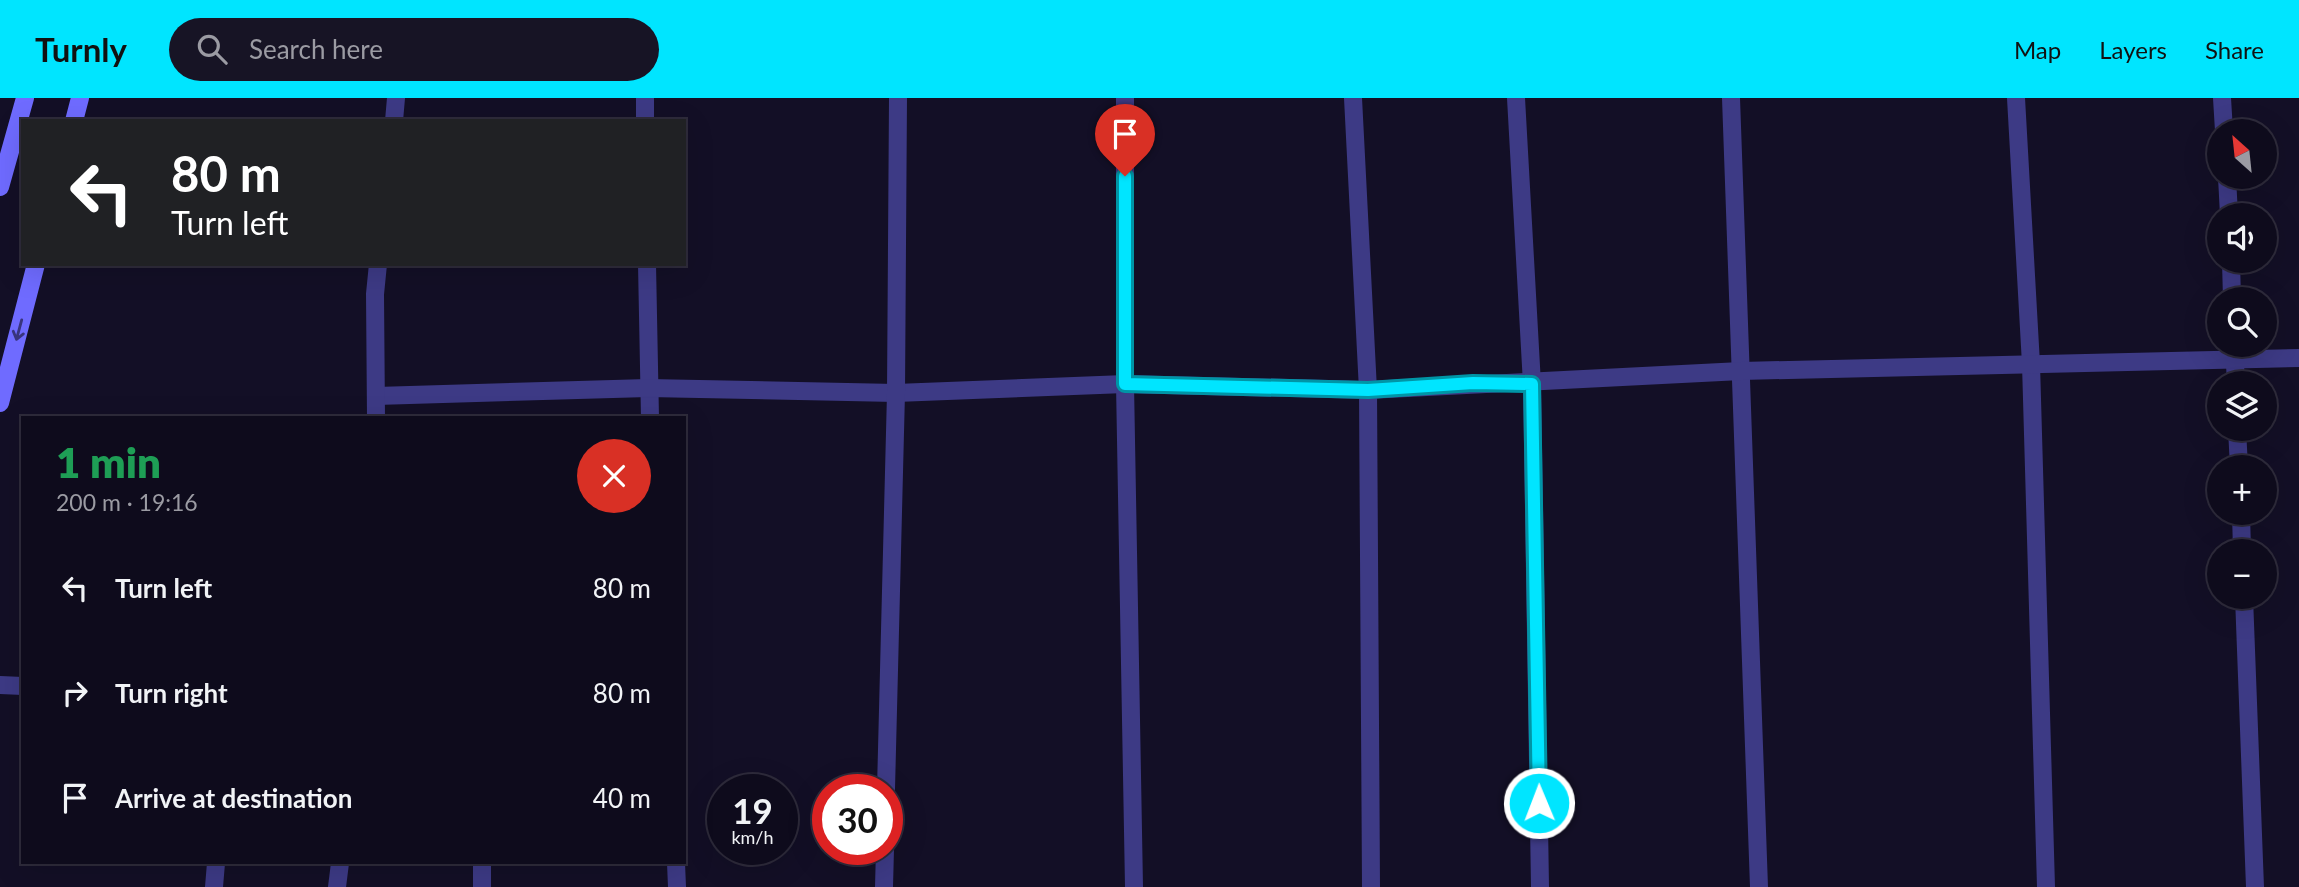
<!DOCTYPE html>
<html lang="en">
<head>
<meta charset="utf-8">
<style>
	:root { --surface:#0e0b1c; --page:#171425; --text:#f1f3f6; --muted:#9b9ba3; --line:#2e2b3b; --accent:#00e5ff }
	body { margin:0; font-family:Lato,sans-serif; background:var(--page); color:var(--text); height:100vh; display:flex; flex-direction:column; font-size:26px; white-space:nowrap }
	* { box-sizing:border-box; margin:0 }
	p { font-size:23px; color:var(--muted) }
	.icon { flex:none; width:38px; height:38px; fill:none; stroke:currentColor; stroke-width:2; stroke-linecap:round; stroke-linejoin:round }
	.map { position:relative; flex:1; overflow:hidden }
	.details { position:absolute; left:21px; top:318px; width:665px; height:448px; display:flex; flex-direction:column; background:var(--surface); border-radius:0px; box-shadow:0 7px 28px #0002,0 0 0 2px var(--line) }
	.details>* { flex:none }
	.hud { position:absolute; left:21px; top:21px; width:665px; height:147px; border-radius:0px; box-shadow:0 7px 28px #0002,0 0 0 2px var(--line); background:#202124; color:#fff; overflow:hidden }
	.needle { width:46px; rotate:333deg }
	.tools { position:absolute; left:2207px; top:21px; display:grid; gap:14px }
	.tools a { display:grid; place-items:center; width:70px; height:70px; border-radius:50%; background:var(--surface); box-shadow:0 7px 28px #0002,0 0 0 2px var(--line); font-size:35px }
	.speed { position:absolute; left:707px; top:676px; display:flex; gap:14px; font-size:35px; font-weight:700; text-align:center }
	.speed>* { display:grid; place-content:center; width:91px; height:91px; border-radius:50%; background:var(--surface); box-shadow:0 7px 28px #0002,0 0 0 2px var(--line); line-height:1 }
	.speed small { font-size:18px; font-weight:400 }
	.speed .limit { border:10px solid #d22; background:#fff; color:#111 }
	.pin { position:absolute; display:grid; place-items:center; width:60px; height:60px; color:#fff; margin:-72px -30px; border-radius:50% 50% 50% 0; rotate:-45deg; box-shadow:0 0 7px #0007 }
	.pin .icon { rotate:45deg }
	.me { position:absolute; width:77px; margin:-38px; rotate:359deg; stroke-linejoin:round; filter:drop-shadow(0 0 5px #0008) }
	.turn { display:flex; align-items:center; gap:24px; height:147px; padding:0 35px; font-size:32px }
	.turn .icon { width:91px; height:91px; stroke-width:2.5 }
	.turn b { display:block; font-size:49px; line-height:60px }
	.round { display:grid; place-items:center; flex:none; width:74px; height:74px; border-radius:37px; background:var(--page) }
	.summary { display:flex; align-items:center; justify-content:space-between; height:119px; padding:0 35px }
	h1 { font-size:42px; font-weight:800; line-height:52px; color:#1e9e55 }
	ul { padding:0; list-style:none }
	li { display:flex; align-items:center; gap:21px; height:105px; padding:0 35px }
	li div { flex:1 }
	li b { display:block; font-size:26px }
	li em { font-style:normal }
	header { display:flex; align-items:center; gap:42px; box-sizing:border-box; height:98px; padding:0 35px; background:var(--accent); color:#111 }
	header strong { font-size:33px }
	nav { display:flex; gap:38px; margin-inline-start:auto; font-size:24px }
	.search { width:490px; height:63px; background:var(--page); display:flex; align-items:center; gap:18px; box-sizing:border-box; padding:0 24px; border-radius:38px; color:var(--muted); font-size:26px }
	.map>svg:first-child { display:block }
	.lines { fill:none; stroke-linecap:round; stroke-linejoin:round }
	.street { stroke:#3d3a85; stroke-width:18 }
	.secondary { stroke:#6f6bff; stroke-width:18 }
	.oneway { stroke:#38347d }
	.route-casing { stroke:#0095a6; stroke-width:18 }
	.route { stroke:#00e5ff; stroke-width:12 }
</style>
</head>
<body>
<header>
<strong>Turnly</strong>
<div class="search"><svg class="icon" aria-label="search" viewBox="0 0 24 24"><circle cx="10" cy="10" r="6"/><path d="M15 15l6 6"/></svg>Search here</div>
<nav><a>Map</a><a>Layers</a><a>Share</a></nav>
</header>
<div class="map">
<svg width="2299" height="789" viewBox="0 0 2299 789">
	<rect width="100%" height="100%" fill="#130f26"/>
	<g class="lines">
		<g class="street">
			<path d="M 645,0 L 645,23"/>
			<path d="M 1125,0 L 1125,286 L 1134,789"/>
			<path d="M 1353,0 L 1368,292 L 1371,789"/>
			<path d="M 1516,0 L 1532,286 L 1540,789"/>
			<path d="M 1731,0 L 1759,789"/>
			<path d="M 2016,0 L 2031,266 L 2046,789"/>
			<path d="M 2222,0 L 2224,33"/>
			<path d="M 394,23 L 396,0"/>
			<path d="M 2227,79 L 2229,117"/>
			<path d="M 2231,163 L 2232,201"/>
			<path d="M 647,166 L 650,320"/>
			<path d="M 2234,247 L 2236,285"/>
			<path d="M 376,298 L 648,290 L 896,295 L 1125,286 L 1368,292 L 1741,273 L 2299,260"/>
			<path d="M 376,320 L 375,196 L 378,166"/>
			<path d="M 2237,331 L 2239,369"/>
			<path d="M 2241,415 L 2242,453"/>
			<path d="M 2244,499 L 2255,789"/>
			<path d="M 0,587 L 23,588"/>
			<path d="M 886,691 L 896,295 L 898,0"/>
			<path d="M 676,765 L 677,789"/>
			<path d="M 214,789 L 216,765"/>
			<path d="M 337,789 L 340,765"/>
			<path d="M 482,789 L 482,765"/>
			<path d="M 884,789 L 885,751"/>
		</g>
		<g class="secondary">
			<path d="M 74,23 L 80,0"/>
			<path d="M 0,89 L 25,0"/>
			<path d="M 0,305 L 36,166"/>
		</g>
	</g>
	<defs><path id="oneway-shaft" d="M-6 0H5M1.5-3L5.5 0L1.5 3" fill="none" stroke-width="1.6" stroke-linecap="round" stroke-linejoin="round" transform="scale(1.75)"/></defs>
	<use class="oneway" href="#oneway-shaft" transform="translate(19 232) rotate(105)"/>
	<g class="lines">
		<g class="route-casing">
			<path id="route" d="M 1125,78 L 1125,286 L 1368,292 L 1473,285 L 1532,286 L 1539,705"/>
		</g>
		<use href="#route" class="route"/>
	</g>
</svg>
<div class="tools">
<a><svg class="needle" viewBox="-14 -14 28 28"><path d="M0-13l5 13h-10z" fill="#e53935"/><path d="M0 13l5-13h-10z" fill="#9b9ba3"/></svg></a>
<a><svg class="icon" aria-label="sound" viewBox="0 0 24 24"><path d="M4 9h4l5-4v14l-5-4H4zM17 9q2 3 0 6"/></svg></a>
<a><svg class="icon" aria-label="search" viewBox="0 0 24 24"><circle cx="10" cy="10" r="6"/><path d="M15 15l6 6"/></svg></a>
<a><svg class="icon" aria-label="layers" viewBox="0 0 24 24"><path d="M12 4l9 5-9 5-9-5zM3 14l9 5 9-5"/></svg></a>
<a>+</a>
<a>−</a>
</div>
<div class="speed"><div>19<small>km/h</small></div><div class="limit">30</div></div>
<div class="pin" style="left:1125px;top:78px;background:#d93025"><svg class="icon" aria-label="arrive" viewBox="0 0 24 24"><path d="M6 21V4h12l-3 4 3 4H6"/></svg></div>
<svg class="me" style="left:1539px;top:705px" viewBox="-20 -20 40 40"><circle r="17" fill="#00e5ff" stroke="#fff" stroke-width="3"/><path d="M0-11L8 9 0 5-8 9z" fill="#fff"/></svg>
<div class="hud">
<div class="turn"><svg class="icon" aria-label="left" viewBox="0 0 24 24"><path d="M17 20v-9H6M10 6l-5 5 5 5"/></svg><div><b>80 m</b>Turn left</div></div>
</div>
<section class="details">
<div class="summary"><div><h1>1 min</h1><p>200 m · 19:16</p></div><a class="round" style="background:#d93025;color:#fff"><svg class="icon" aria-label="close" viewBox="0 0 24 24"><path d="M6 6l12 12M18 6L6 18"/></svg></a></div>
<ul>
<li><svg class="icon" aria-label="left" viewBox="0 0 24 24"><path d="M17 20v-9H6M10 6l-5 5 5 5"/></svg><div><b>Turn left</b></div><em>80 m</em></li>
<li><svg class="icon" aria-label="right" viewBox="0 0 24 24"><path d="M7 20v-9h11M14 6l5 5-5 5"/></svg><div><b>Turn right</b></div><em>80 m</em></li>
<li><svg class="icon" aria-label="arrive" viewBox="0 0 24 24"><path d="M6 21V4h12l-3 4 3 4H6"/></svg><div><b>Arrive at destination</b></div><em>40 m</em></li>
</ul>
</section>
</div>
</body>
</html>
